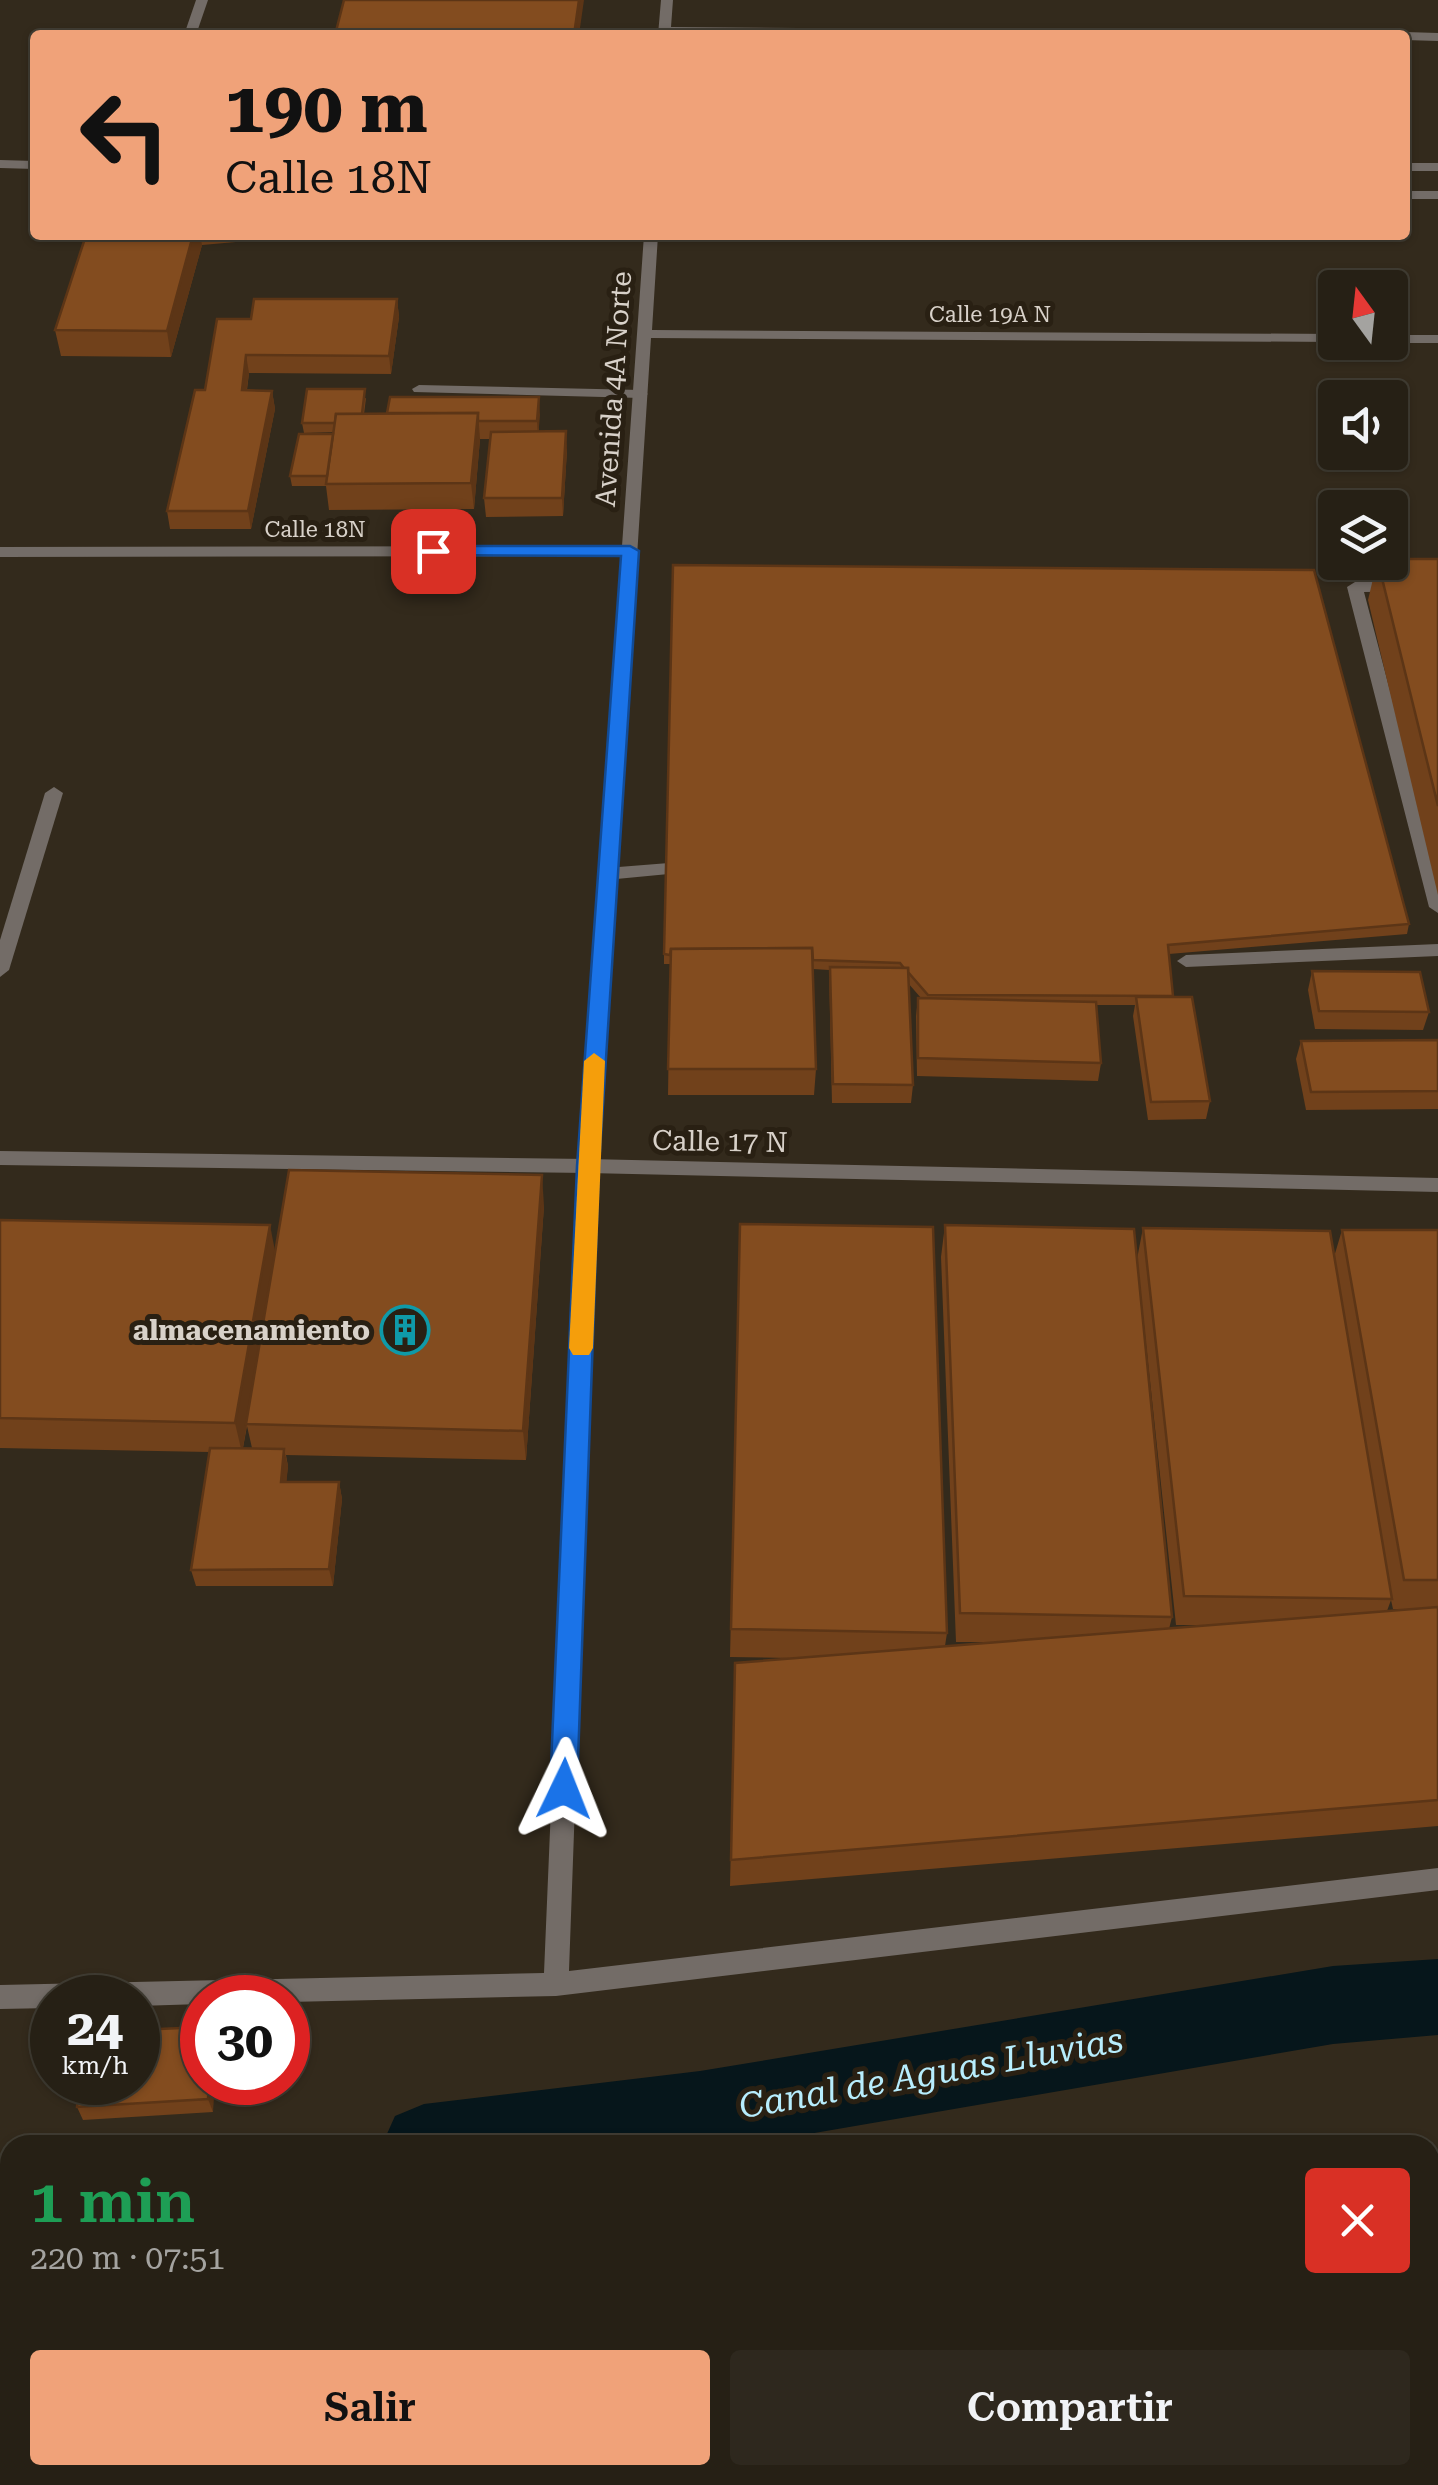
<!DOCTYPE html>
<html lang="es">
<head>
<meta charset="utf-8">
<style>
	:root { --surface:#262015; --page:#2e281e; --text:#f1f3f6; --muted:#a4a3a0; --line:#423e34; --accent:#f0a279 }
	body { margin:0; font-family:"Roboto Serif",serif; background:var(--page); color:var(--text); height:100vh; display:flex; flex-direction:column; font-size:38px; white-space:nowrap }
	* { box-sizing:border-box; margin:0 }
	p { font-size:32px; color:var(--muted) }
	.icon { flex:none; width:55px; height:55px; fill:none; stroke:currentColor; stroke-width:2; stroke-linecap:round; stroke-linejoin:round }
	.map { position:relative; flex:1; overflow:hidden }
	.drawer { position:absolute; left:0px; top:2135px; width:1440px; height:350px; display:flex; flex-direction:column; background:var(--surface); border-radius:30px 30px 0 0; box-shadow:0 2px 8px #0004,0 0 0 2px var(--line) }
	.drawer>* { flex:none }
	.top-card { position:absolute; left:30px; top:30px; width:1380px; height:210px; border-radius:10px; box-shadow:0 2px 8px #0004,0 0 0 2px var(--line); background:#f0a279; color:#111; overflow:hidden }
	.needle { width:65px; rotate:345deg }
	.tools { position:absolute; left:1318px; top:270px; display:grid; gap:20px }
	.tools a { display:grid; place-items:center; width:90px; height:90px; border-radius:10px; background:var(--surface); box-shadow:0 2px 8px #0004,0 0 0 2px var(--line); font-size:50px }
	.speed { position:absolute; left:30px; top:1975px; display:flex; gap:20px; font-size:50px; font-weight:700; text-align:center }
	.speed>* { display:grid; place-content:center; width:130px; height:130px; border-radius:50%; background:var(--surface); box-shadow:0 2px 8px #0004,0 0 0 2px var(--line); line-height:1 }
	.speed small { font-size:25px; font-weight:400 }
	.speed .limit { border:15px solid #d22; background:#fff; color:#111 }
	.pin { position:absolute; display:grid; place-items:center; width:85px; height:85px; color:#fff; margin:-42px; border-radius:20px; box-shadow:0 5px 15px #0006 }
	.me { position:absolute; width:110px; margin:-55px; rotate:2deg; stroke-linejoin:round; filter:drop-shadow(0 0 8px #0008) }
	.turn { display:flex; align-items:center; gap:35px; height:210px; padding:0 30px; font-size:45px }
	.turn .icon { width:130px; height:130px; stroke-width:2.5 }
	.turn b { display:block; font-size:70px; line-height:85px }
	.round { display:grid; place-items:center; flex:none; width:105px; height:105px; border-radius:10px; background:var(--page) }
	.summary { display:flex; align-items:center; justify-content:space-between; height:170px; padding:0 30px }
	h1 { font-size:60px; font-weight:600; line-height:75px; color:#1e9e55 }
	.cta { display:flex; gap:20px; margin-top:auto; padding:20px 30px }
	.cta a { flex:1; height:115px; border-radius:10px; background:var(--accent); color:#111; font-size:40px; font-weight:600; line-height:115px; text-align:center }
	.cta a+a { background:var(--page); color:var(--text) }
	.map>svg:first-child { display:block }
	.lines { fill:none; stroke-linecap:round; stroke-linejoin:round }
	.canal { fill:#06161b; fill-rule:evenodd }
	.service { fill:#736c67; fill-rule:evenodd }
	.minor { fill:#736c67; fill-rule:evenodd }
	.wall { fill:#71411b; fill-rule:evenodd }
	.shaded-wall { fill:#5c3516 }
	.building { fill:#834c1f; stroke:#5c3516; stroke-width:2.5 }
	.route { fill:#1a73e8; stroke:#114b97; stroke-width:2.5 }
	.slow { fill:#f59e0b }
	.labels { text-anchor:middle; stroke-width:10; stroke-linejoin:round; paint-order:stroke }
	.far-street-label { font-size:22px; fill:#d8d1c9; stroke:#292013 }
	.street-label { font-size:28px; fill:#d8d1c9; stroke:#292013 }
	.poi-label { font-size:28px; font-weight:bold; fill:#d8d1c9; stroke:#292013; text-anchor:end }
	.near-water-label { font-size:35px; font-style:italic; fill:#b7edfd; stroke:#292013 }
</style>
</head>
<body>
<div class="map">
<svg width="1438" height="2485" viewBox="0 0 1438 2485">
	<rect width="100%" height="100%" fill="#332a1c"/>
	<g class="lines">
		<g class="canal">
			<path d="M 1438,1959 L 1438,2035 L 1333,2044 L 745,2145 L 382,2145 L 395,2116 L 424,2104 L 700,2071 L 1333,1966 Z"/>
			<path d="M 10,2153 L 10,2237 L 0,2238 L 0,2154 Z"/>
		</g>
		<g class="service">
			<path d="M 196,0 L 208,0 L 196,35 L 184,35 Z"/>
			<path d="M 419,385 L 641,390 L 648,394 L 641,398 L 414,392 L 412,389 Z"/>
			<path d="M 54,787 L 63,793 L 9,970 L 0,977 L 0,940 L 45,793 Z"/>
			<path d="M 694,861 L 703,867 L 700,871 L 606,880 L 597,874 L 606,868 Z"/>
			<path d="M 1438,944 L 1438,956 L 1186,967 L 1177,961 L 1186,955 Z"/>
			<path d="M 0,1151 L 588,1159 L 1438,1178 L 1438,1192 L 588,1173 L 0,1165 Z"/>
		</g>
		<g class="minor">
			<path d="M 661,0 L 673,0 L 671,27 L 1210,31 L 1216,35 L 658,35 Z"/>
			<path d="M 1405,32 L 1438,33 L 1438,41 L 1405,40 L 1405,35 L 1399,35 Z"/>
			<path d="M 0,160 L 35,161 L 35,169 L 0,168 Z"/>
			<rect x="1405" y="163" width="33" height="8"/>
			<rect x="1405" y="191" width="33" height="8"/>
			<path d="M 644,235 L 658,235 L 652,330 L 1335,334 L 1335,342 L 651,338 L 598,1166 L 569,1971 L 1438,1868 L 1438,1890 L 556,1996 L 288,2002 L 288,1998 L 202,1998 L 202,2004 L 138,2006 L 138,1998 L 52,1998 L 52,2008 L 0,2009 L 0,1985 L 544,1973 L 578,1166 L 621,556 L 0,557 L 0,547 L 622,546 Z"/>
			<path d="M 1390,335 L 1438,335 L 1438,343 L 1390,343 L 1387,342 L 1390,342 Z"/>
			<path d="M 1438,581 L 1438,591 L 1364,592 L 1438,873 L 1438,913 L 1429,907 L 1347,587 L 1355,582 Z"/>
			<path d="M 1438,2277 L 1438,2303 L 1430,2305 L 1430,2279 Z"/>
			<path d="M 111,2475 L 199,2475 L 194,2485 L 106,2485 Z"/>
			<path d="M 1345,2475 L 1373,2475 L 1375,2485 L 1347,2485 Z"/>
		</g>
	</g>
	<g class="wall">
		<path d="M 77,235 L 237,235 L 236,242 L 202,245 L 171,357 L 61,356 L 55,330 L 84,241 L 78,241 Z"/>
		<path d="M 397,299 L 399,317 L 391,374 L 249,373 L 247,390 L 272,391 L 275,409 L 251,529 L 170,529 L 167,511 L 205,390 L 251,319 Z"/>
		<path d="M 539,397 L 539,432 L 567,450 L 563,516 L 486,517 L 484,498 L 490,439 L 480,439 L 474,509 L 329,510 L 326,486 L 292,486 L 290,476 L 333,434 L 334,432 L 304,433 L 302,423 L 366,398 L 364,414 L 387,413 Z"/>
		<path d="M 1438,559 L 1438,895 L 1368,600 L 1377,562 Z"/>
		<path d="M 1409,924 L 1407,934 L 1169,954 L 1173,997 L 1210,1101 L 1206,1119 L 1148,1120 L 1133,1016 L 1135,1005 L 1096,1005 L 1101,1063 L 1098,1081 L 917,1076 L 916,1016 L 918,998 L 921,998 L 908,983 L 913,1085 L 911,1103 L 832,1103 L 829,970 L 813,969 L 816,1069 L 814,1095 L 668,1095 L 670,964 L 664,964 L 664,954 Z"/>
		<path d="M 1312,971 L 1429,1012 L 1423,1030 L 1315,1029 L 1308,990 Z"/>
		<path d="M 1438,1040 L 1438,1109 L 1306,1110 L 1296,1059 L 1301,1041 Z"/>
		<path d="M 544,1206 L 526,1460 L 286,1455 L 288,1466 L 286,1482 L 339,1482 L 342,1499 L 333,1586 L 196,1586 L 191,1570 L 209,1452 L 0,1448 L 0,1220 L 275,1251 ZM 247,1426 L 252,1448 L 243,1448 Z"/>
		<path d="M 740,1224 L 947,1633 L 945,1646 L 994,1642 L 956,1642 L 941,1257 L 945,1225 L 1172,1617 L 1169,1629 L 1210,1625 L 1176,1625 L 1137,1259 L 1143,1228 L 1334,1257 L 1342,1230 L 1438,1230 L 1438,1826 L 730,1886 L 735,1663 L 791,1658 L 730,1657 ZM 1391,1600 L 1393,1609 L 1417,1609 L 1387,1611 Z"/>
		<path d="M 202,2027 L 213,2112 L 83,2120 L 77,2107 Z"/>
	</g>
	<g class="shaded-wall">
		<path d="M 579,0 L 584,0 L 579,35 L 574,35 Z"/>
		<path d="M 193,235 L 200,235 L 202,245 L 171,357 L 167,331 Z"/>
		<path d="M 397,299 L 399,317 L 391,374 L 389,356 Z"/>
		<path d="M 246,355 L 249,373 L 244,408 L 242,390 Z"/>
		<path d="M 272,391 L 275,409 L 251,529 L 248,511 Z"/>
		<path d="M 539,397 L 540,415 L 538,439 L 537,421 Z"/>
		<path d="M 478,413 L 480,439 L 474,509 L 471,483 Z"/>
		<path d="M 566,431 L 567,450 L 563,516 L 562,498 Z"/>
		<path d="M 542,1175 L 544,1206 L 526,1460 L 523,1431 Z"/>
		<path d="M 270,1225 L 276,1256 L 242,1453 L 235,1423 Z"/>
		<path d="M 284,1449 L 288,1466 L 285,1499 L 281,1482 Z"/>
		<path d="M 339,1482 L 342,1499 L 333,1586 L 329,1569 Z"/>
		<path d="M 209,2082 L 215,2082 L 213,2112 L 208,2099 Z"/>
	</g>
	<g class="building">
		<path d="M 344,0 L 579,0 L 574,35 L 335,35 Z"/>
		<path d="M 86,235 L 193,235 L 167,331 L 55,330 Z"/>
		<path d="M 254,299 L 397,299 L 389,356 L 246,355 L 242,390 L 272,391 L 248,511 L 167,511 L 195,390 L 205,390 L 217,319 L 251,319 Z"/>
		<path d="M 307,389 L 365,389 L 362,414 L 336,414 L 335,423 L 302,423 Z"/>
		<path d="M 390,397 L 539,397 L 537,421 L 478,421 L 478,413 L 387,413 Z"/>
		<path d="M 478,413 L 471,483 L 326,484 L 336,414 Z"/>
		<path d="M 566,431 L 562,498 L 484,498 L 491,432 Z"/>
		<path d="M 299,434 L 333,434 L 327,476 L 290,476 Z"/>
		<path d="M 1390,559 L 1438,559 L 1438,806 L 1378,562 L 1390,562 Z"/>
		<path d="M 673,565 L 1314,570 L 1409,924 L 1168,945 L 1173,996 L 928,995 L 908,972 L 908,968 L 904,968 L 900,963 L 813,960 L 812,948 L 671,949 L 670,955 L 664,954 Z"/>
		<path d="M 812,948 L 816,1069 L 668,1069 L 671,949 Z"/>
		<path d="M 830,967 L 908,968 L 913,1085 L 833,1084 Z"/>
		<path d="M 1312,971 L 1420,972 L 1429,1012 L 1319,1011 Z"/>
		<path d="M 1136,997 L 1192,997 L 1210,1101 L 1151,1102 Z"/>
		<path d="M 918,998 L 1096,1002 L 1101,1063 L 918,1058 Z"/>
		<path d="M 1438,1040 L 1438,1091 L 1311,1092 L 1301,1041 Z"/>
		<path d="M 289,1170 L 542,1175 L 523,1431 L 246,1424 Z"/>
		<path d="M 0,1220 L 270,1225 L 235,1423 L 0,1418 Z"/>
		<path d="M 740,1224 L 933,1227 L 947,1633 L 731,1629 Z"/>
		<path d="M 945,1225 L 1134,1229 L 1172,1617 L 960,1613 Z"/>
		<path d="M 1143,1228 L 1330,1231 L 1392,1599 L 1184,1596 Z"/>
		<path d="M 1342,1230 L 1438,1230 L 1438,1580 L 1404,1580 Z"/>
		<path d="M 210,1448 L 284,1449 L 281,1482 L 339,1482 L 329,1569 L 191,1570 Z"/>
		<path d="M 1438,1607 L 1438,1800 L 731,1860 L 735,1663 Z"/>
		<path d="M 202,2027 L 202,2082 L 209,2082 L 208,2099 L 77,2107 L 79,2082 L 138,2082 L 138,2030 Z"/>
	</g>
	<path class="route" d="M 433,546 L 630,546 L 639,551 L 599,1166 L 577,1789 L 573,1798 L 564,1801 L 554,1798 L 550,1789 L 577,1166 L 621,556 L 427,555 L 427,547 Z"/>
	<path class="slow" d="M 594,1053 L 605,1061 L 593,1348 L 589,1355 L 573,1355 L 569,1348 L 584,1061 Z"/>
	<defs>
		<g id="building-ring" transform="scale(2.5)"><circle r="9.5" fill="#292013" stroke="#0f9aa8" stroke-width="1.5"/><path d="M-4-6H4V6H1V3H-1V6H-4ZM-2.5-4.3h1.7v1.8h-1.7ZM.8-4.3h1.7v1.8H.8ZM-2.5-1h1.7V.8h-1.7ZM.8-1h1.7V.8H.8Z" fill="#0f9aa8"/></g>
	</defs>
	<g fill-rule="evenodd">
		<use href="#building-ring" x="405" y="1330"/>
	</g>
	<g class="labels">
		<g class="far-street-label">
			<text x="990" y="322">Calle 19A N</text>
			<text x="315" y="537">Calle 18N</text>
		</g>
		<g class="street-label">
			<text transform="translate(613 389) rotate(-86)" y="10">Avenida 4A Norte</text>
			<text transform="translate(720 1141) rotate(1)" y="10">Calle 17 N</text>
		</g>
		<g class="poi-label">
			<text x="370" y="1340">almacenamiento</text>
		</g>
		<g class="near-water-label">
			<text transform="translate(931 2073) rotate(-10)" y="12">Canal de Aguas Lluvias</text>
		</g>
	</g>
</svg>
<div class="tools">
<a><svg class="needle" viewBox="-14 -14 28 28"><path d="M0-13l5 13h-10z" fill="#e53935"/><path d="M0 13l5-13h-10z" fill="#a4a3a0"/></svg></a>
<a><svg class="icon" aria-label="sound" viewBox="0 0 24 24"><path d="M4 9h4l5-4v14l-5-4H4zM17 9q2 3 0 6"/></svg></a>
<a><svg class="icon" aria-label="layers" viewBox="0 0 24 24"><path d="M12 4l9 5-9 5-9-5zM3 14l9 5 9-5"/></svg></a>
</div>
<div class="speed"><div>24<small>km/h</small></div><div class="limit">30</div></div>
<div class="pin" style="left:433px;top:551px;background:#d93025"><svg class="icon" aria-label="arrive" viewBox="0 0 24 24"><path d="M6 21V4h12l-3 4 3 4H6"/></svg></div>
<svg class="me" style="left:564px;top:1789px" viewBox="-20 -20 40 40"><path d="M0-17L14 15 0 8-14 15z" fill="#1a73e8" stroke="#fff" stroke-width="4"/></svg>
<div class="top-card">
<div class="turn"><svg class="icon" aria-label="left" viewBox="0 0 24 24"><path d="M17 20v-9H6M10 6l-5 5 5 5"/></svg><div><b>190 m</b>Calle 18N</div></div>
</div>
<section class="drawer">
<div class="summary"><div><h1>1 min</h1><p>220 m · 07:51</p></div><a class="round" style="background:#d93025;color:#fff"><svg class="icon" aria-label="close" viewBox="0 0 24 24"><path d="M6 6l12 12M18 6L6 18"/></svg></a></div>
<div class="cta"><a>Salir</a><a>Compartir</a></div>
</section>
</div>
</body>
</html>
